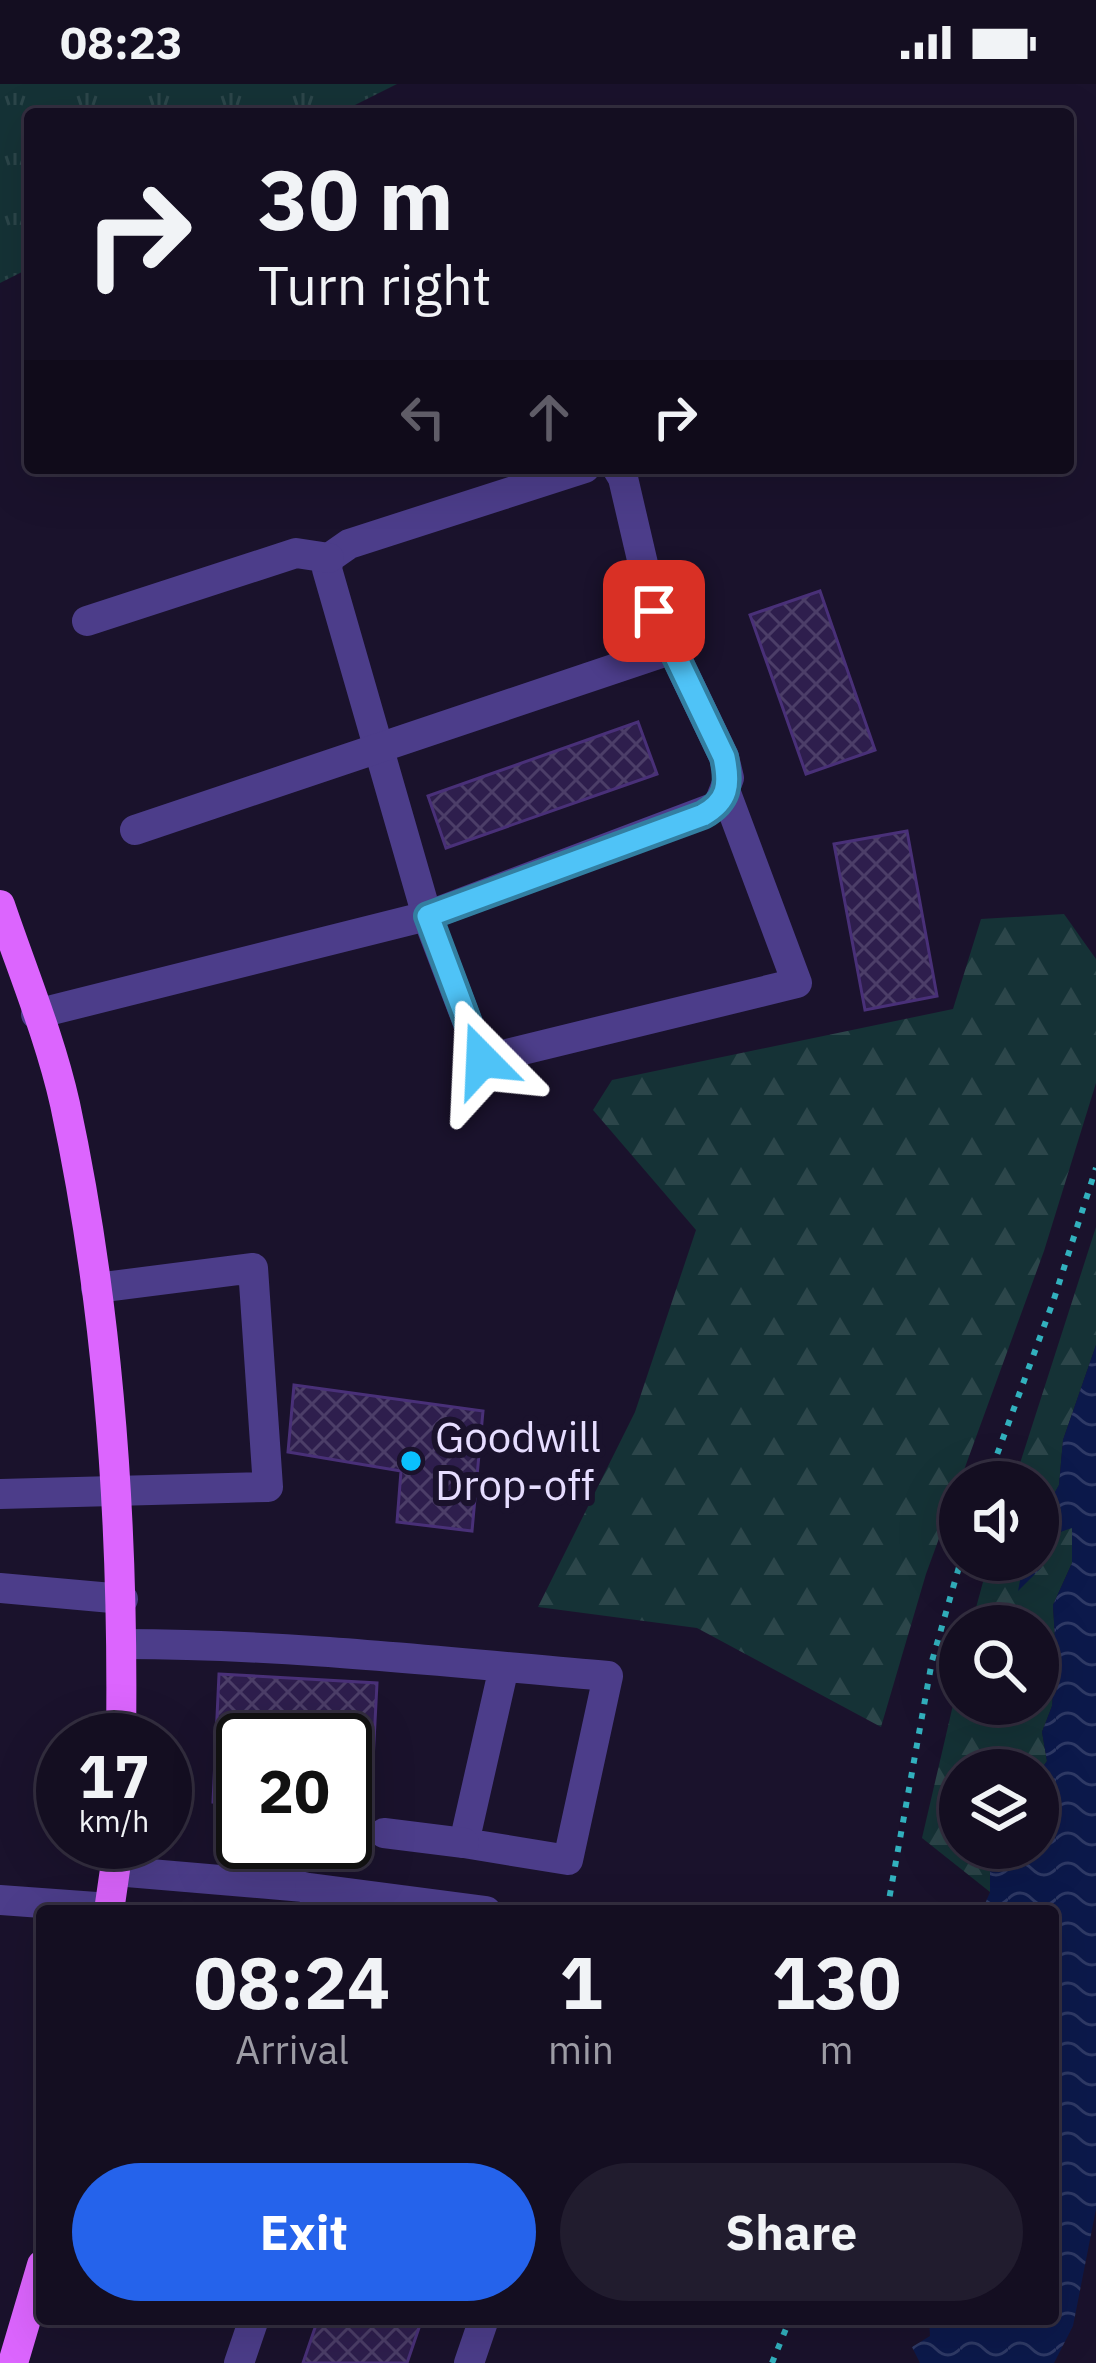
<!DOCTYPE html>
<html lang="en">
<head>
<meta charset="utf-8">
<style>
	:root { --surface:#140e21; --page:#211c2e; --text:#f1f3f6; --muted:#9d9ca5; --line:#332e3f; --accent:#2563eb }
	body { margin:0; font-family:"IBM Plex Sans",sans-serif; background:var(--page); color:var(--text); height:100vh; display:flex; flex-direction:column; font-size:45px; white-space:nowrap }
	* { box-sizing:border-box; margin:0 }
	p { font-size:39px; color:var(--muted) }
	.icon { flex:none; width:66px; height:66px; fill:none; stroke:currentColor; stroke-width:2; stroke-linecap:round; stroke-linejoin:round }
	.map { position:relative; flex:1; overflow:hidden }
	.panel { position:absolute; left:36px; top:1821px; width:1023px; height:420px; display:flex; flex-direction:column; background:var(--surface); border-radius:12px; box-shadow:0 12px 48px #0002,0 0 0 3px var(--line) }
	.panel>* { flex:none }
	.hud { position:absolute; left:24px; top:24px; width:1050px; height:366px; border-radius:12px; box-shadow:0 12px 48px #0002,0 0 0 3px var(--line); background:#140e21; color:var(--text); overflow:hidden }
	.tools { position:absolute; left:939px; top:1377px; display:grid; gap:24px }
	.tools a { display:grid; place-items:center; width:120px; height:120px; border-radius:50%; background:var(--surface); box-shadow:0 12px 48px #0002,0 0 0 3px var(--line); font-size:60px }
	.speed { position:absolute; left:36px; top:1629px; display:flex; gap:24px; font-size:60px; font-weight:700; text-align:center }
	.speed>* { display:grid; place-content:center; width:156px; height:156px; border-radius:50%; background:var(--surface); box-shadow:0 12px 48px #0002,0 0 0 3px var(--line); line-height:1 }
	.speed small { font-size:30px; font-weight:400 }
	.speed .limit { border:6px solid #111; border-radius:18px; background:#fff; color:#111 }
	.pin { position:absolute; display:grid; place-items:center; width:102px; height:102px; color:#fff; margin:-51px; border-radius:24px; box-shadow:0 6px 18px #0006 }
	.me { position:absolute; width:132px; margin:-66px; rotate:339deg; stroke-linejoin:round; filter:drop-shadow(0 0 9px #0008) }
	.turn { display:flex; align-items:center; gap:42px; height:252px; padding:0 36px; font-size:54px }
	.turn .icon { width:156px; height:156px; stroke-width:2.5 }
	.turn b { display:block; font-size:84px; line-height:102px }
	.lanes { display:flex; align-items:center; height:114px; padding:0 36px; background:#0003; justify-content:center; gap:60px; direction:ltr }
	.lanes .off { opacity:.35 }
	.eta { display:flex; justify-content:space-evenly; align-items:center; height:204px; text-align:center }
	.eta b { font-size:72px; font-weight:700; line-height:84px }
	.button { display:flex; gap:24px; margin-top:auto; padding:24px 36px }
	.button a { flex:1; height:138px; border-radius:72px; background:var(--accent); color:#fff; font-size:48px; font-weight:700; line-height:138px; text-align:center }
	.button a+a { background:var(--page); color:var(--text) }
	.status { display:flex; justify-content:space-between; align-items:center; height:84px; padding:0 60px; background:var(--surface); direction:ltr }
	.status svg { height:33px; fill:currentColor }
	.map>svg:first-child { display:block }
	.forest { fill:url(#forest-firs) }
	.park { fill:url(#park-tufts) }
	.water { fill:url(#water-waves) }
	.building { fill:url(#building-cross-hatch); stroke:#493078; stroke-width:3 }
	.lines { fill:none; stroke-linecap:round; stroke-linejoin:round }
	.path { stroke:#32b1be; stroke-width:6; stroke-dasharray:6 9; stroke-linecap:butt }
	.minor { stroke:#4c3d8a; stroke-width:30 }
	.major { stroke:#dc65fe; stroke-width:30 }
	.route-casing { stroke:#337fa1; stroke-width:30 }
	.route { stroke:#4fc3f7; stroke-width:21 }
	.poi-dot { fill:#0ac0fd; stroke:#1a122c; stroke-width:4.5 }
	.labels { text-anchor:middle; stroke-width:12; stroke-linejoin:round; paint-order:stroke }
	.poi-label { font-size:42px; fill:#e6ddff; stroke:#1a122c; text-anchor:start }
</style>
</head>
<body>
<div class="status"><b>08:23</b><svg viewBox="0 0 49 12"><path d="M0 12V9h3v3zM5 12V6h3v6zM10 12V3h3v9zM15 12V0h3v12zM26 1h20v11H26zM47 4h2v5h-2z"/></svg></div>
<div class="map">
<svg width="1096" height="2279" viewBox="0 0 1096 2279">
	<defs>
		<pattern id="forest-firs" width="22" height="20" patternUnits="userSpaceOnUse" patternTransform="scale(3)"><rect width="22" height="20" fill="#153236"/><path d="M5 1l3.5 6h-7zM16 11l3.5 6h-7z" fill="#2c464a"/></pattern>
		<pattern id="park-tufts" width="24" height="20" patternUnits="userSpaceOnUse" patternTransform="scale(3)"><rect width="24" height="20" fill="#153236"/><path d="M3 7l-1-3M5 7V3M7 7l1-3M15 17l-1-3M17 17v-4M19 17l1-3" fill="none" stroke="#2c464a"/></pattern>
		<pattern id="water-waves" width="16" height="10" patternUnits="userSpaceOnUse" patternTransform="scale(3)"><rect width="16" height="10" fill="#0c194b"/><path d="M0 5q4-4 8 0t8 0" fill="none" stroke="#2f3a66"/></pattern>
		<pattern id="building-cross-hatch" width="8" height="8" patternUnits="userSpaceOnUse" patternTransform="scale(3)"><rect width="8" height="8" fill="#2e1e4d"/><path d="M0 0l8 8M0 8l8-8" fill="none" stroke="#4c3e68"/></pattern>
	</defs>
	<rect width="100%" height="100%" fill="#1a122c"/>
	<g class="forest">
		<path d="M 1064,830 L 1096,875 L 1096,999 L 1044,1167 L 926,1490 L 881,1643 L 697,1544 L 538,1523 L 635,1328 L 696,1146 L 593,1026 L 612,996 L 953,925 L 981,835 Z"/>
		<path d="M 1096,1143 L 1096,1261 L 1063,1356 L 1059,1401 L 1038,1438 L 1038,1398 L 1014,1398 Z"/>
		<path d="M 1072,1443 L 1072,1479 L 1053,1521 L 1056,1573 L 1052,1622 L 1042,1648 L 1047,1677 L 1038,1690 L 1038,1686 L 960,1686 L 960,1764 L 1003,1764 L 990,1776 L 990,1808 L 922,1754 L 960,1591 L 960,1620 L 1038,1620 L 1038,1542 L 971,1542 L 989,1476 L 1024,1476 L 1019,1492 L 1041,1483 L 1060,1448 Z"/>
	</g>
	<path class="park" d="M 0,0 L 397,0 L 337,30 L 30,30 L 30,184 L 0,199 Z"/>
	<path class="water" d="M 1096,1261 L 1096,2125 L 1073,2242 L 1054,2279 L 920,2279 L 912,2263 L 930,2252 L 929,2235 L 1053,2235 L 1053,1827 L 982,1827 L 990,1808 L 990,1776 L 1003,1764 L 1038,1764 L 1038,1690 L 1047,1677 L 1042,1648 L 1052,1622 L 1056,1573 L 1053,1521 L 1072,1479 L 1072,1444 L 1060,1448 L 1041,1484 L 1018,1507 L 1024,1476 L 1038,1476 L 1038,1438 L 1059,1401 L 1063,1356 Z"/>
	<g class="building">
		<path d="M 820,507 L 875,666 L 806,690 L 750,531 Z"/>
		<path d="M 638,638 L 657,690 L 446,764 L 428,712 Z"/>
		<path d="M 907,747 L 937,912 L 865,926 L 834,760 Z"/>
		<path d="M 294,1301 L 483,1327 L 472,1447 L 397,1438 L 401,1387 L 288,1368 Z"/>
		<path d="M 219,1590 L 377,1599 L 370,1736 L 365,1748 L 368,1778 L 345,1778 L 345,1656 L 243,1656 L 243,1720 L 213,1718 Z"/>
		<path d="M 318,2235 L 422,2235 L 407,2279 L 303,2279 Z"/>
	</g>
	<g class="lines">
		<g class="path">
			<path d="M 987,1398 L 1054,1215 L 1096,1084"/>
			<path d="M 887,1827 L 932,1577 L 961,1476"/>
			<path d="M 772,2279 L 790,2235"/>
		</g>
		<g class="minor">
			<path d="M 585,384 L 349,460 L 329,474 L 327,485 L 427,832 L 482,976 L 797,899 L 726,709"/>
			<path d="M 87,537 L 296,469 L 329,474"/>
			<path d="M 135,746 L 673,565"/>
			<path d="M 36,930 L 427,832 L 718,722 L 729,694 L 724,673 L 654,527 L 623,394 L 617,384"/>
			<path d="M 0,1410 L 268,1403 L 253,1184 L 96,1204"/>
			<path d="M 0,1504 L 123,1515"/>
			<path d="M 123,1560 C 285,1560 446,1578 608,1592 L 568,1776 L 464,1759 L 504,1583"/>
			<path d="M 384,1749 L 464,1759"/>
			<path d="M 115,1787 L 304,1803 L 334,1821 L 337,1827"/>
			<path d="M 310,1804 L 486,1827"/>
			<path d="M 0,1816 L 110,1824"/>
			<path d="M 239,2279 L 254,2235"/>
			<path d="M 469,2279 L 484,2235"/>
		</g>
		<g class="major">
			<path d="M 0,821 C 22,886 50,953 65,1020 C 110,1229 124,1443 121,1656"/>
			<path d="M 109,1827 L 119,1758"/>
			<path d="M 13,2279 L 42,2181"/>
		</g>
	</g>
	<g class="lines">
		<g class="route-casing">
			<path id="route" d="M 482,976 L 428,832 L 703,731 C 728,717 730,701 724,673 L 654,527"/>
		</g>
		<use href="#route" class="route"/>
	</g>
	<circle class="poi-dot" cx="411" cy="1377" r="12"/>
	<g class="labels">
		<g class="poi-label">
			<text x="435" y="1368">Goodwill<tspan x="435" dy="48">Drop-off</tspan></text>
		</g>
	</g>
</svg>
<div class="tools">
<a><svg class="icon" aria-label="sound" viewBox="0 0 24 24"><path d="M4 9h4l5-4v14l-5-4H4zM17 9q2 3 0 6"/></svg></a>
<a><svg class="icon" aria-label="search" viewBox="0 0 24 24"><circle cx="10" cy="10" r="6"/><path d="M15 15l6 6"/></svg></a>
<a><svg class="icon" aria-label="layers" viewBox="0 0 24 24"><path d="M12 4l9 5-9 5-9-5zM3 14l9 5 9-5"/></svg></a>
</div>
<div class="speed"><div>17<small>km/h</small></div><div class="limit">20</div></div>
<div class="pin" style="left:654px;top:527px;background:#d93025"><svg class="icon" aria-label="arrive" viewBox="0 0 24 24"><path d="M6 21V4h12l-3 4 3 4H6"/></svg></div>
<svg class="me" style="left:482px;top:976px" viewBox="-20 -20 40 40"><path d="M0-17L14 15 0 8-14 15z" fill="#4fc3f7" stroke="#fff" stroke-width="4"/></svg>
<div class="hud">
<div class="turn"><svg class="icon" aria-label="right" viewBox="0 0 24 24"><path d="M7 20v-9h11M14 6l5 5-5 5"/></svg><div><b>30 m</b>Turn right</div></div>
<div class="lanes"><svg class="icon off" aria-label="left" viewBox="0 0 24 24"><path d="M17 20v-9H6M10 6l-5 5 5 5"/></svg><svg class="icon off" aria-label="ahead" viewBox="0 0 24 24"><path d="M12 20V5M6 11l6-6 6 6"/></svg><svg class="icon" aria-label="right" viewBox="0 0 24 24"><path d="M7 20v-9h11M14 6l5 5-5 5"/></svg></div>
</div>
<section class="panel">
<div class="eta">
<div><b>08:24</b><p>Arrival</p></div>
<div><b>1</b><p>min</p></div>
<div><b>130</b><p>m</p></div>
</div>
<div class="button"><a>Exit</a><a>Share</a></div>
</section>
</div>
</body>
</html>
